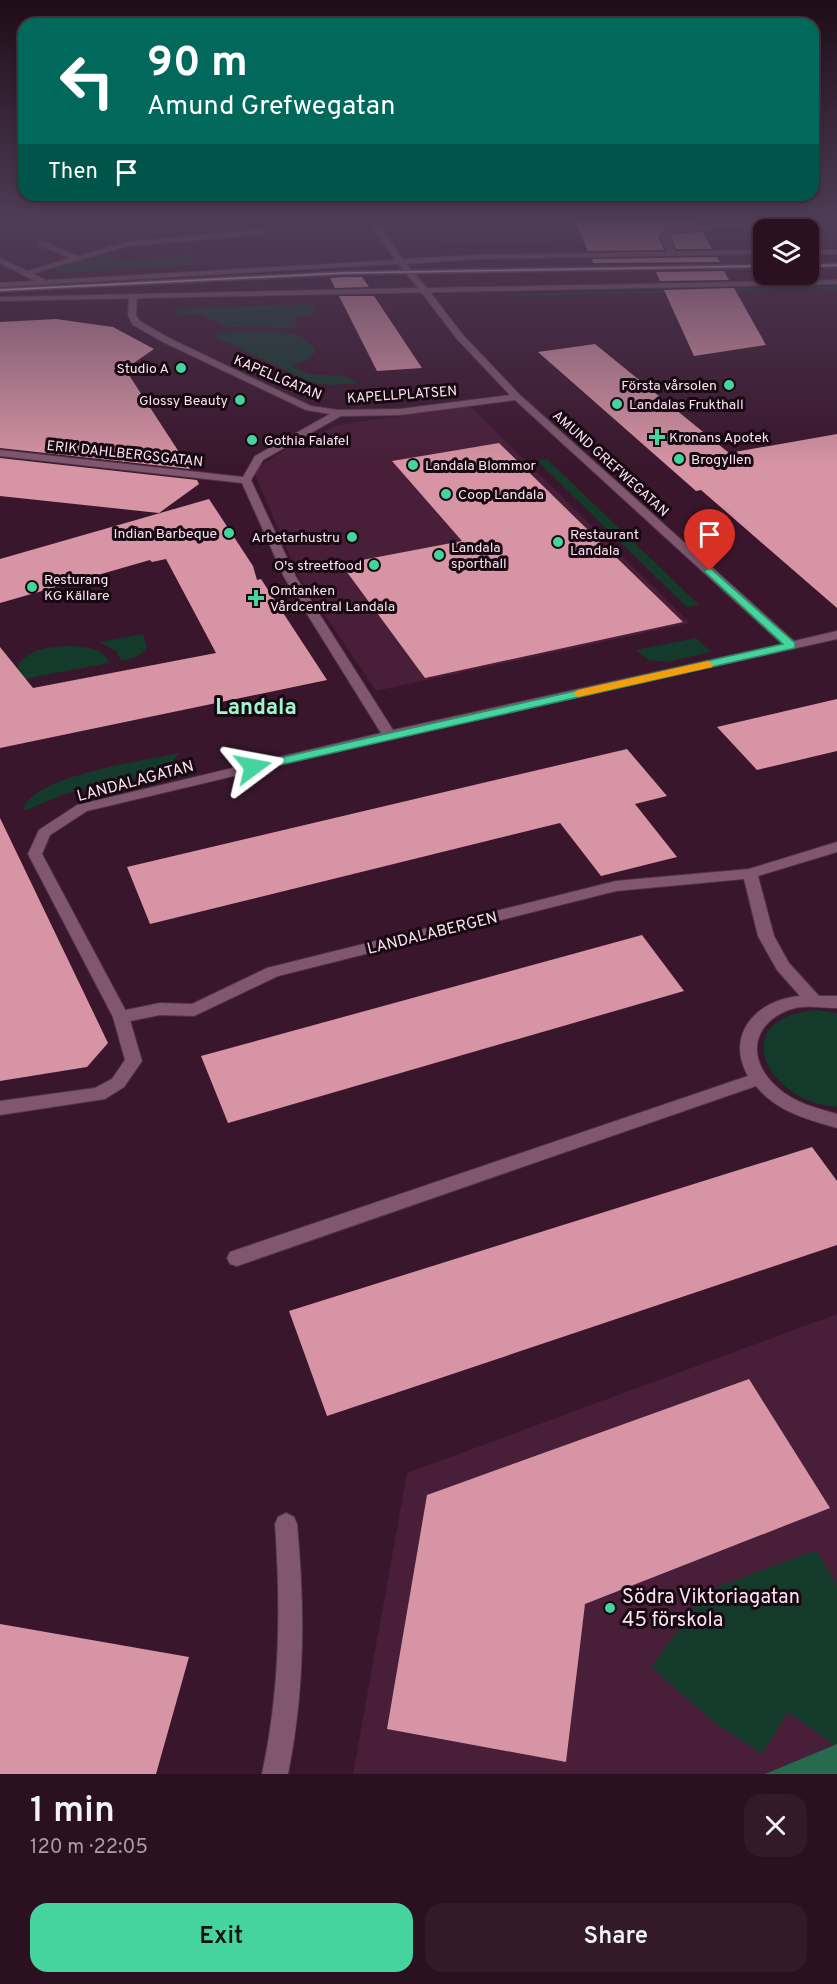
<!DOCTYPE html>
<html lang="en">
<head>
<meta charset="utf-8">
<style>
	:root { --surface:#2b1021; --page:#33192a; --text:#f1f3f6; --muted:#a69da5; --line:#47303f; --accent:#46d49e }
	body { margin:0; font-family:Overpass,sans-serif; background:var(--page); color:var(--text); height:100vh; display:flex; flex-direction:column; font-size:22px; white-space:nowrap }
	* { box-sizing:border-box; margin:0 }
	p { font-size:20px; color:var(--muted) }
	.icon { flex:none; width:33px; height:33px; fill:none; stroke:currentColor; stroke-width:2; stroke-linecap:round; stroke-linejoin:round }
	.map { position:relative; height:1774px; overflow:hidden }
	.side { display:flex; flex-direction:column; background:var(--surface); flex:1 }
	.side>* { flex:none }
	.top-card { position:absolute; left:18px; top:18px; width:801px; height:183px; border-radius:18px; box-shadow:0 3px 9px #0003,0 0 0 2px var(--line); background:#00695c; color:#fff; overflow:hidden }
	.fabs { position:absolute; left:753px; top:219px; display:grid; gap:12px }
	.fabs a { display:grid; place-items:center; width:66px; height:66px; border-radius:12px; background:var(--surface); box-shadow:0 3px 9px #0003,0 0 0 2px var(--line); font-size:30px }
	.pin { position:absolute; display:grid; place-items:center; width:51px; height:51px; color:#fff; margin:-62px -26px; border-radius:50% 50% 50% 0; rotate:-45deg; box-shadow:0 0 6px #0007 }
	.pin .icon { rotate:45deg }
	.me { position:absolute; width:66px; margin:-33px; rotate:77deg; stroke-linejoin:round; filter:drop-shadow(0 0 4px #0008) }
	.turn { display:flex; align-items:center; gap:21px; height:126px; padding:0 30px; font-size:27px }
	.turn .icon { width:78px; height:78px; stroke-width:2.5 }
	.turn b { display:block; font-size:42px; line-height:51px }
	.then { display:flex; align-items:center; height:57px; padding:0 30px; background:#0003; gap:12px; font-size:22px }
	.round { display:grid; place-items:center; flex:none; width:63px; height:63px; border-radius:18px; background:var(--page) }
	.overview { display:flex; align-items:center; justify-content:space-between; height:102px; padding:0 30px }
	h1 { font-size:36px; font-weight:600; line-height:45px }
	.cta { display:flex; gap:12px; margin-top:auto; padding:12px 30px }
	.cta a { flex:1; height:69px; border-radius:18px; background:var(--accent); color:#111; font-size:24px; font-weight:600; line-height:69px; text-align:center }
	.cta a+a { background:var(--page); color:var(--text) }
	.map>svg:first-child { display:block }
	.built { fill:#481e38 }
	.green { fill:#133a2b }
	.forest { fill:#266b50 }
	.building { fill:#d794a4 }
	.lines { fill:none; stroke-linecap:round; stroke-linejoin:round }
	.lane-casing { stroke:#503345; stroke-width:2 }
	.street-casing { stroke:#503345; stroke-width:2 }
	.secondary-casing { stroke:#503345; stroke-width:2 }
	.lane { fill:#80576e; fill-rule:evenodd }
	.street { fill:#80576e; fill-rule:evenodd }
	.secondary { fill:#80576e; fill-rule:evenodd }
	.tram { stroke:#e5cbda; stroke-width:1.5 }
	.route { fill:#46d49e; stroke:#2e8a67; stroke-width:1.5 }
	.slow { fill:#f59e0b }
	.poi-dot { fill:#46d49e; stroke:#170811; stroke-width:2 }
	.labels { text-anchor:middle; stroke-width:6; stroke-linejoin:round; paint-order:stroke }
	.far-poi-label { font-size:14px; fill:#fce3f1; stroke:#170811; text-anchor:start }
	.far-street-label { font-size:14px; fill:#fce3f1; stroke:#170811 }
	.street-label { font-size:16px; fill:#fce3f1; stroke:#170811 }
	.near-poi-label { font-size:20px; fill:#fce3f1; stroke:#170811; text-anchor:start }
	.district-label { font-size:22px; font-weight:bold; fill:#9ff5ce; stroke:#170811 }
</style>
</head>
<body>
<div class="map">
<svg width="837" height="1774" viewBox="0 0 837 1774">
	<rect width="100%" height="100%" fill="#39162c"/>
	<g class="built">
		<path d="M 418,218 L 837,218 L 837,240 L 809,239 L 808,230 L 764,230 L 763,240 L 439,244 Z"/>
		<path d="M 470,406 L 690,623 L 376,691 L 298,575 L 253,470 L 286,449 L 338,425 Z"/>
		<path d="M 837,1314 L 837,1744 L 765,1774 L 353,1774 L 407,1473 Z"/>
	</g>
	<g class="green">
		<path d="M 99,254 L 116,259 L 132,260 L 191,254 L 191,265 L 59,273 L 52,267 Z"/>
		<path d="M 837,286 L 837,289 L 522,296 L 516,294 Z"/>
		<path d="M 314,304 L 312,316 L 295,317 L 296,328 L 227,327 L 200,314 L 177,315 L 178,308 Z"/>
		<path d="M 265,331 C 284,332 304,333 316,350 L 310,359 L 291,366 L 309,374 L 344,376 L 358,383 L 331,385 L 313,383 L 215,337 L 214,333 Z"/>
		<path d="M 547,459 L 699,605 L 687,607 L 537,461 Z"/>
		<path d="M 143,634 L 147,646 C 143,657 132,658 121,661 L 116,651 L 99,642 Z"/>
		<path d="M 696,638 L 711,652 L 667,662 L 648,660 L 636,650 Z"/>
		<path d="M 69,646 C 83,647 105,647 109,663 L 19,680 L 18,664 C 32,648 48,647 69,646 Z"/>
		<path d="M 179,753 L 165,772 L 64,794 L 27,810 L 23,810 C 30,776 147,760 179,753 Z"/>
		<path d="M 817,1010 L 837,1013 L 837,1107 C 765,1102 725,1017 817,1010 Z"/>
		<path d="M 816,1550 L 837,1585 L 837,1747 L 788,1712 L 762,1754 L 715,1723 L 651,1667 L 702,1597 L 715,1588 Z"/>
	</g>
	<path class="forest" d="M 837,1744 L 837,1774 L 765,1774 Z"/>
	<g class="building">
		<path d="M 574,218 L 695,218 L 698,224 L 667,226 L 659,237 L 664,250 L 588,251 Z"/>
		<path d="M 703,232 L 712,249 L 676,249 L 671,236 L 672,234 Z"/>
		<path d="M 717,257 L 720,262 L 593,263 L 592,259 Z"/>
		<path d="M 724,271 L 729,280 L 660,281 L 656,272 Z"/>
		<path d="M 344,277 L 362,277 L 369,287 L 335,288 L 330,278 Z"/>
		<path d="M 734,288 L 766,345 L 694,356 L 664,290 Z"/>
		<path d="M 339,296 L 374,296 L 422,368 L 377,371 Z"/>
		<path d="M 56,319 L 113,327 L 154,349 L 125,369 L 190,469 L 0,448 L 0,322 Z"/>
		<path d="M 595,344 L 729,453 L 837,434 L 837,608 L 701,490 L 696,491 L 538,352 Z"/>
		<path d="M 499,443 L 587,529 L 683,622 L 425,678 L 341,564 L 462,541 L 392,461 Z"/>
		<path d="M 0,458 L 197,480 L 199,484 L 159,513 L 0,496 Z"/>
		<path d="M 209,499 L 253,566 L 257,580 L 261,579 L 327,680 L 0,748 L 0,647 L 33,688 L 216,653 L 166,559 L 152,562 L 150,560 L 0,603 L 0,559 Z"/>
		<path d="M 837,699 L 837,751 L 757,770 L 717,727 Z"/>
		<path d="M 627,749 L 667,796 L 635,804 L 677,857 L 601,876 L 560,823 L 150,924 L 127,867 Z"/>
		<path d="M 0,818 L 108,1043 L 87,1067 L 0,1081 Z"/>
		<path d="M 642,935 L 684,991 L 228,1123 L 201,1056 Z"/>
		<path d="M 812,1147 L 837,1181 L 837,1245 L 327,1416 L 289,1311 Z"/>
		<path d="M 749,1379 L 830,1508 L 585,1604 L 566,1762 L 387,1729 L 427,1495 Z"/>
		<path d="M 0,1624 L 189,1657 L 156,1774 L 0,1774 Z"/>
	</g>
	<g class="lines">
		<g class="lane-casing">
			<g id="lane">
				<path d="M 803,218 L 837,218 L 837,220 L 671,232 L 669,236 L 675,252 L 671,254 L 667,252 L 661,236 L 669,228 Z"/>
				<path d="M 261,230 L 265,232 L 264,234 L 128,246 L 28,275 L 21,273 L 70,258 L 39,245 L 39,241 L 42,241 L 78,256 L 127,242 Z"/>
				<path d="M 837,263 L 837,267 L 808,268 L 808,264 Z"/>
				<path d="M 764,264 L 764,268 L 344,275 L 0,292 L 0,288 L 344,271 Z"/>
				<path d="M 837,842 L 837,852 L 758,876 L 774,936 L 789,963 L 819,996 L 837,996 L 837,1008 C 824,1008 808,1005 795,1008 C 752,1020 744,1059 778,1088 C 795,1103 816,1108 837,1114 L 837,1128 C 807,1119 777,1112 756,1086 L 237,1266 L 230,1264 L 227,1258 L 230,1252 L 748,1076 C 724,1034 758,999 800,996 L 777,970 L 758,936 L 744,879 L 616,891 L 278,976 L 194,1016 L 160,1015 L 121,1023 L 115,1021 L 113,1017 L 115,1013 L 121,1011 L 160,1003 L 192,1004 L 267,968 L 616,881 L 749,869 Z"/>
			</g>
		</g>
		<g class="street-casing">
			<g id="street">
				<path d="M 0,258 L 46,280 L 47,282 L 40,284 L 0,263 Z"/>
				<path d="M 421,288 L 427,288 L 463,335 L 520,395 L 794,641 L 837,631 L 837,639 L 389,739 L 87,811 L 50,835 L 42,854 L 129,1017 L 142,1061 L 124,1087 L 105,1099 L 0,1115 L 0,1101 L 95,1088 L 112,1079 L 125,1060 L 113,1017 L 28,854 L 39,830 L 77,805 L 381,733 L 284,577 L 242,483 L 0,456 L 0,450 L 243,477 L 255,456 L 330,414 L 306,410 L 163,342 L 133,325 L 128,315 L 129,297 L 133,295 L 137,297 L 136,315 L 140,321 L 169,338 L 311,406 L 339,410 L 400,409 L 510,395 L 457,339 L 421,292 ZM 515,400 L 782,644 L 393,730 L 296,577 L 251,480 L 263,460 L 341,416 L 400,415 Z"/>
				<path d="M 286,1513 L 294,1517 L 297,1524 C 305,1609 305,1690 288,1774 L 262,1774 C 280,1691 281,1609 275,1524 L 278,1517 Z"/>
			</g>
		</g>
		<g class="secondary-casing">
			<g id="secondary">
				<path d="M 367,218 L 375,218 L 402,259 L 478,255 L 764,250 L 764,254 L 478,259 L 406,264 L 427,288 L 837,280 L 837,284 L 0,301 L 0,297 L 418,288 L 398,264 L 0,287 L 0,283 L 395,260 Z"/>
				<rect x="808" y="250" width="29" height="4"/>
			</g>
		</g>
		<use href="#lane" class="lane"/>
		<use href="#street" class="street"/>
		<use href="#secondary" class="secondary"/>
		<g class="tram">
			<path d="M 808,266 L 837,265"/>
			<path d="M 0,290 L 344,273 L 764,266"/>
		</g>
	</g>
	<linearGradient id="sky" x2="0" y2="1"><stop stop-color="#1f0c18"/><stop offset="0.47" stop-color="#4e3c56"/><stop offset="1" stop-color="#4e3c56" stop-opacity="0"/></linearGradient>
	<rect width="837" height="467" fill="url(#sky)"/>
	<path class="route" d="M 710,568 L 795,643 L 795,648 L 253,771 L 247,767 L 253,764 L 783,644 L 706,573 L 704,571 Z"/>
	<path class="slow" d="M 708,661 L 713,664 L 712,667 L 578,697 L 573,693 L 578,690 Z"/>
	<g class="poi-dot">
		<circle cx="181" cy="368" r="6"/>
		<circle cx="729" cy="385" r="6"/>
		<circle cx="240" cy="400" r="6"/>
		<circle cx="617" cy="404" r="6"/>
		<path d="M654 428h6v6h6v6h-6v6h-6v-6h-6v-6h6z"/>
		<circle cx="252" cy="440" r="6"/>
		<circle cx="679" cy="459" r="6"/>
		<circle cx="413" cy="465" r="6"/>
		<circle cx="446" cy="494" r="6"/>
		<circle cx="229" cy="533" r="6"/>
		<circle cx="352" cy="537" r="6"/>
		<circle cx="558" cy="542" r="6"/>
		<circle cx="439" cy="555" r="6"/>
		<circle cx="374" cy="565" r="6"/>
		<circle cx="32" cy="587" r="6"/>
		<path d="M253 589h6v6h6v6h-6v6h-6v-6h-6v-6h6z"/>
		<circle cx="610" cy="1608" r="6"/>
	</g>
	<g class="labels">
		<g class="far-poi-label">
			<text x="169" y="373" text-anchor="end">Studio A</text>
			<text x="717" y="390" text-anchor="end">Första vårsolen</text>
			<text x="228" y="405" text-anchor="end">Glossy Beauty</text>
			<text x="629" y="409">Landalas Frukthall</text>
			<text x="669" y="442">Kronans Apotek</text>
			<text x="264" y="445">Gothia Falafel</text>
			<text x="691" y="464">Brogyllen</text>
			<text x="425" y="470">Landala Blommor</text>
			<text x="458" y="499">Coop Landala</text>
			<text x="217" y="538" text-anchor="end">Indian Barbeque</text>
			<text x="570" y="539">Restaurant<tspan x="570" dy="16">Landala</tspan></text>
			<text x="340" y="542" text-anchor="end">Arbetarhustru</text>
			<text x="451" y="552">Landala<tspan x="451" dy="16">sporthall</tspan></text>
			<text x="362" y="570" text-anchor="end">O's streetfood</text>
			<text x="44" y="584">Resturang<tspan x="44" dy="16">KG Källare</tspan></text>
			<text x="270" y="595">Omtanken<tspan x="270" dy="16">Vårdcentral Landala</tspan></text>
		</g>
		<g class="far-street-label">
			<text transform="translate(278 377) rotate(23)" y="5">KAPELLGATAN</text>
			<text transform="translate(402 394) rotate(-4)" y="5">KAPELLPLATSEN</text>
			<text transform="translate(125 453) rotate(6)" y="5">ERIK DAHLBERGSGATAN</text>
			<text transform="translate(611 463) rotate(42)" y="5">AMUND GREFWEGATAN</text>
		</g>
		<g class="street-label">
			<text transform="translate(135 780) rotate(-15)" y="6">LANDALAGATAN</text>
			<text transform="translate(432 932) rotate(-14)" y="6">LANDALABERGEN</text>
		</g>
		<g class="near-poi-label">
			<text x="622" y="1603">Södra Viktoriagatan<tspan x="622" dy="23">45 förskola</tspan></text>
		</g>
		<g class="district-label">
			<text x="256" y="714">Landala</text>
		</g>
	</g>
</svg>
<div class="fabs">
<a><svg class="icon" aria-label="layers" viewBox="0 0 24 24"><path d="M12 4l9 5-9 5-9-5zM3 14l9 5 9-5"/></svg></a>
</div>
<div class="pin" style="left:710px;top:571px;background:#d93025"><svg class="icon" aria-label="arrive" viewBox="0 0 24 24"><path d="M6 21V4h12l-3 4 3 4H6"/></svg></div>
<svg class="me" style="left:253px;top:767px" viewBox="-20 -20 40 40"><path d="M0-17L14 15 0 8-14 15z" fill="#46d49e" stroke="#fff" stroke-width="4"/></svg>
<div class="top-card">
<div class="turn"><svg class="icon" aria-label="left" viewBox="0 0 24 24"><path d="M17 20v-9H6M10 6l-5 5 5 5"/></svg><div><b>90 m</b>Amund Grefwegatan</div></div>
<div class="then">Then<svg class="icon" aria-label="arrive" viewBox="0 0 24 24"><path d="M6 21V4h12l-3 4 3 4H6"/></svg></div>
</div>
</div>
<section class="side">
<div class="overview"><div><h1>1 min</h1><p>120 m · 22:05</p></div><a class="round"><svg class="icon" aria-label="close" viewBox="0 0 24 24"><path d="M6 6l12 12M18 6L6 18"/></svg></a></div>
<div class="cta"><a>Exit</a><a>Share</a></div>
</section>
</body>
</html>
